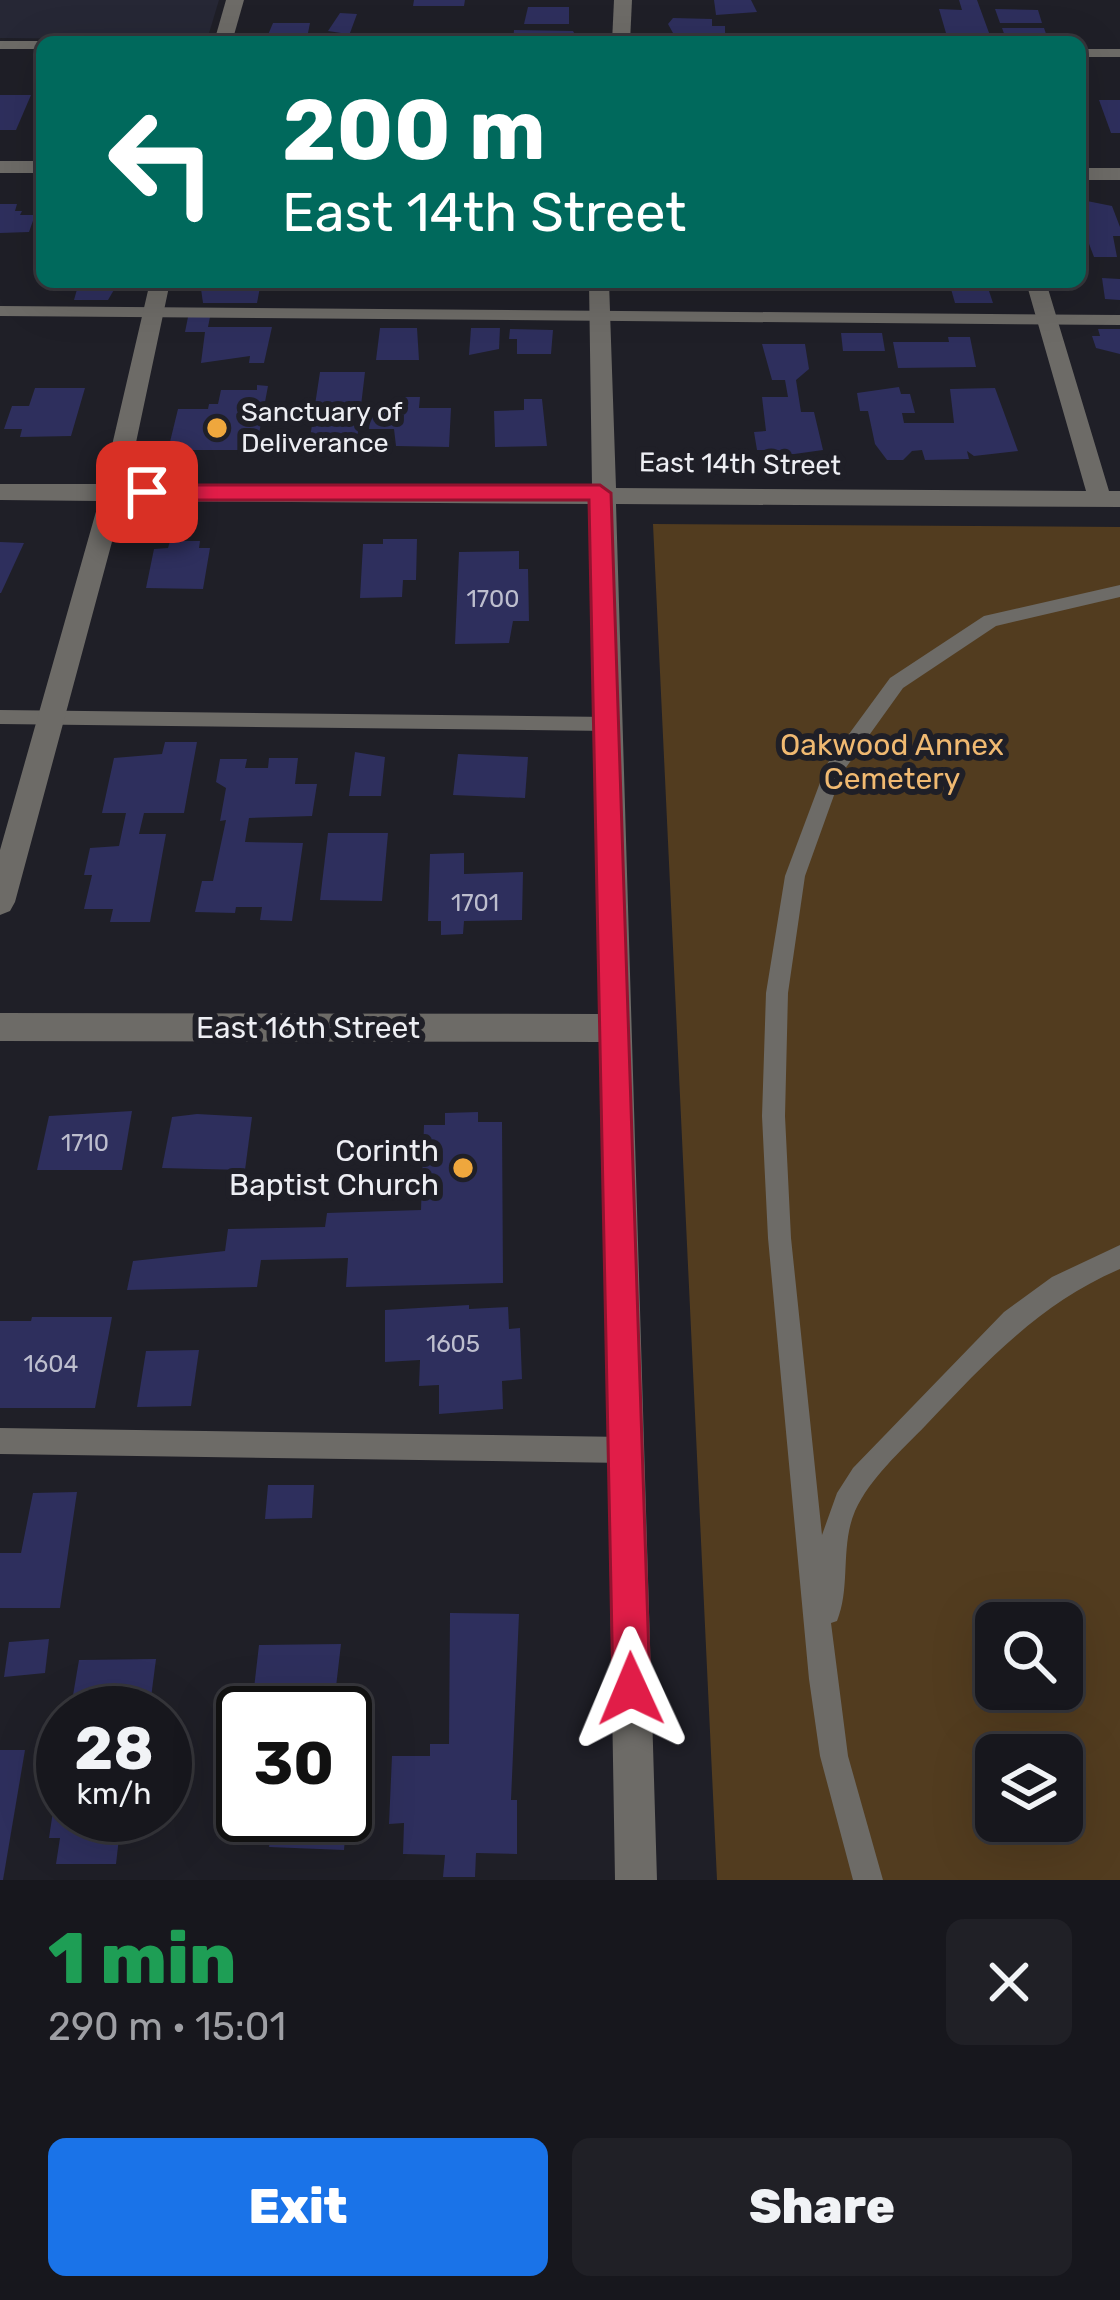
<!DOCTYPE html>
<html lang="en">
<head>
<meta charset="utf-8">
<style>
	:root { --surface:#17171d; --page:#202026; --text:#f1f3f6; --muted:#9e9fa4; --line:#36363b; --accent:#1a73e8 }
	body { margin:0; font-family:Rubik,sans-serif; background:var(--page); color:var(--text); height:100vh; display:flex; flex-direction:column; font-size:45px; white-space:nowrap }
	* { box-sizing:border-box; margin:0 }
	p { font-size:39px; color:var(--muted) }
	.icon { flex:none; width:66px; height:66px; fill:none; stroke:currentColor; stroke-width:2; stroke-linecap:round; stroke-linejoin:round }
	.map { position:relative; height:1880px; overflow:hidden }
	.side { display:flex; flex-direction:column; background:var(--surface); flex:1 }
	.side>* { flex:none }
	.hud { position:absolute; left:36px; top:36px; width:1050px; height:252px; border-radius:18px; box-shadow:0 12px 48px #0002,0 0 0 3px var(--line); background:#00695c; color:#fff; overflow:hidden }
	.controls { position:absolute; left:975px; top:1602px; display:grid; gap:24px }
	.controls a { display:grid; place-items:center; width:108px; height:108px; border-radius:18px; background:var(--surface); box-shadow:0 12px 48px #0002,0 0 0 3px var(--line); font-size:60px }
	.speed { position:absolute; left:36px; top:1686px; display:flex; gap:24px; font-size:60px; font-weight:700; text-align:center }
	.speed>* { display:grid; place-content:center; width:156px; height:156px; border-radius:50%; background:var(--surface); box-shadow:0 12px 48px #0002,0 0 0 3px var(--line); line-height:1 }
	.speed small { font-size:30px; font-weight:400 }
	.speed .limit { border:6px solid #111; border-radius:18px; background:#fff; color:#111 }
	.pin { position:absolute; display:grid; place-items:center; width:102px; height:102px; color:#fff; margin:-51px; border-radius:24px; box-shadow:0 6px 18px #0006 }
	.me { position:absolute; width:132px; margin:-66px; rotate:359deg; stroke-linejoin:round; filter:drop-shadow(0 0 9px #0008) }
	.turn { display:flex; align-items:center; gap:42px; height:252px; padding:0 48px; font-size:54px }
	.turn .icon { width:156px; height:156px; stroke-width:2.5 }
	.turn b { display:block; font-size:84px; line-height:102px }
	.round { display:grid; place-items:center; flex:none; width:126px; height:126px; border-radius:18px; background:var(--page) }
	.summary { display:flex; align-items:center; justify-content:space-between; height:204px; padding:0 48px }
	h1 { font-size:72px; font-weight:800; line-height:90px; color:#1e9e55 }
	.button { display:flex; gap:24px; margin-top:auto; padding:24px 48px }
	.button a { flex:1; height:138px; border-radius:18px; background:var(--accent); color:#fff; font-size:48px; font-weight:800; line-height:138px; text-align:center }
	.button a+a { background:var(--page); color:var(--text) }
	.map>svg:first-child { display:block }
	.built { fill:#262735 }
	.green { fill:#523c1f; fill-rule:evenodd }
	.building { fill:#2e2f5d }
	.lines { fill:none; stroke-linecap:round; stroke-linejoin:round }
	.lane { fill:#6d6b67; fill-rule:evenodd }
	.street { fill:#6d6b67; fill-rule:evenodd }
	.route { fill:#e11d48; stroke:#92132f; stroke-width:3 }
	.poi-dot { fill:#efa73d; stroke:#1f1f27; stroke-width:4.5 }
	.labels { text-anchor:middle; stroke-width:12; stroke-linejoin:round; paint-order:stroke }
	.number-label { font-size:24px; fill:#bdbece }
	.far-poi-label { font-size:27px; fill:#edeef3; stroke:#1f1f27; text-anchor:start }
	.far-street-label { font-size:27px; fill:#edeef3; stroke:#1f1f27 }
	.park-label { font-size:30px; fill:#f0b971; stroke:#1f1f27 }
	.street-label { font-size:30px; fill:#edeef3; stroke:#1f1f27 }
	.poi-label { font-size:30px; fill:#edeef3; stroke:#1f1f27; text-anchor:end }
</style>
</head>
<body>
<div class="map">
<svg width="1120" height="1880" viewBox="0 0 1120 1880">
	<rect width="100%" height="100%" fill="#1f1f27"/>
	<path class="built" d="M 0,0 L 219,0 L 207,40 L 0,38 Z"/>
	<path class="green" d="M 653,524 L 1120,527 L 1120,1880 L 717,1880 ZM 996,1623 L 1062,1623 L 1062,1689 L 996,1689 ZM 996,1755 L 1062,1755 L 1062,1821 L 996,1821 Z"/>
	<g class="building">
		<path d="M 414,0 L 465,0 L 464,6 L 413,6 Z"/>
		<path d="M 714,0 L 751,0 L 757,12 L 716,15 Z"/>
		<path d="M 959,0 L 977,0 L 992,41 L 948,40 L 939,9 L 962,10 Z"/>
		<path d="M 528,7 L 569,7 L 569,24 L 524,24 Z"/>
		<path d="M 995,9 L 1038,10 L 1042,23 L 1000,23 Z"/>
		<path d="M 340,13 L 357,14 L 350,33 L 361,33 L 359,42 L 265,42 L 273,23 L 310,23 L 308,33 L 341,33 L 328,31 Z"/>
		<path d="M 673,18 L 712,19 L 712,26 L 725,26 L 725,34 L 673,33 L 668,24 Z"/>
		<path d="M 1002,28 L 1044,28 L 1049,42 L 1007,42 Z"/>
		<path d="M 514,30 L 573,31 L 579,42 L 513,42 Z"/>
		<path d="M 0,95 L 31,95 L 16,130 L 0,130 Z"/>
		<path d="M 1099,100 L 1120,100 L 1120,133 L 1111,133 Z"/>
		<path d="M 1082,200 L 1112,206 L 1120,227 L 1120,236 L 1113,236 L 1117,257 L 1094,257 L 1080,220 Z"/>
		<path d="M 0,204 L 17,204 L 15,211 L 22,211 L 20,215 L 35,215 L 29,232 L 0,233 Z"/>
		<path d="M 1102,278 L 1120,279 L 1120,300 L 1105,299 Z"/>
		<path d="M 79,282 L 113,282 L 118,283 L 108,300 L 74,300 Z"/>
		<path d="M 209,282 L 261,282 L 257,303 L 203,303 L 201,289 L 207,289 Z"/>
		<path d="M 949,282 L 986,282 L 993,303 L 955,303 Z"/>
		<path d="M 188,317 L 210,317 L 208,327 L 272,327 L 264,363 L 249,363 L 250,356 L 201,363 L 205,332 L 185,332 Z"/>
		<path d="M 380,328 L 417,328 L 419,360 L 376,360 Z"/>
		<path d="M 471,328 L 500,328 L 499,349 L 469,355 Z"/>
		<path d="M 510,329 L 553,330 L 551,354 L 517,354 L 517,339 L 509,339 Z"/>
		<path d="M 1098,329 L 1120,329 L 1120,354 L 1096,348 L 1092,336 L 1100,336 Z"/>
		<path d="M 841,333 L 882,333 L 885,351 L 843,351 Z"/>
		<path d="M 948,337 L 970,337 L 976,367 L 898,368 L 893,342 L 949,342 Z"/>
		<path d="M 762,344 L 805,344 L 809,369 L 796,380 L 801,412 L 814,412 L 823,450 L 780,456 L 779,450 L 757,450 L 754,432 L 766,431 L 762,397 L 788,397 L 785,380 L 772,380 Z"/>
		<path d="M 320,372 L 365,372 L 356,448 L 314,448 L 315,438 L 310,438 Z"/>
		<path d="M 257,385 L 268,386 L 256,450 L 168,450 L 178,409 L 208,409 L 209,404 L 218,404 L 221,390 L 257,390 Z"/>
		<path d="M 899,387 L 901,394 L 910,394 L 915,413 L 902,413 L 904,423 L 954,423 L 950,389 L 995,388 L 1018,451 L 974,456 L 967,451 L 969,459 L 925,460 L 922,450 L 912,451 L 903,460 L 887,460 L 875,444 L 868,411 L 860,411 L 857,393 Z"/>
		<path d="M 35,388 L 85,388 L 71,436 L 20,437 L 22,429 L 4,429 L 12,406 L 29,406 Z"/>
		<path d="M 398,397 L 420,397 L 419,408 L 451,408 L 449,447 L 396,446 L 394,429 L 369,429 L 371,409 L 397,408 Z"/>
		<path d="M 524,399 L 542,399 L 547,446 L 495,447 L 494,411 L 524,410 Z"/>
		<path d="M 383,539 L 417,539 L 416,580 L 403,580 L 402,597 L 360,598 L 363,544 L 383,544 Z"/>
		<path d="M 170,541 L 200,541 L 199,548 L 210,548 L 203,589 L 146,588 L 154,549 L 168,548 Z"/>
		<path d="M 0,542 L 24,543 L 1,593 L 0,593 Z"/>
		<path d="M 519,551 L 519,569 L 528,569 L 529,621 L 513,621 L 509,643 L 455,644 L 459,552 Z"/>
		<path d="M 165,742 L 197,742 L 184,813 L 144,813 L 139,834 L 166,834 L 150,922 L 110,922 L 113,909 L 84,909 L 92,875 L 84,875 L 90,848 L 119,846 L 126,813 L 102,813 L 114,758 L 162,754 Z"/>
		<path d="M 355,752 L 385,757 L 381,796 L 349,796 Z"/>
		<path d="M 458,754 L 528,757 L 525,798 L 453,795 Z"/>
		<path d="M 269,758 L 298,758 L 295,784 L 317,784 L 312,816 L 249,818 L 245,842 L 303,843 L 292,921 L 260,920 L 262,907 L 236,907 L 235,913 L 195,912 L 202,881 L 213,881 L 226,820 L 220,821 L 226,788 L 216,782 L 220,759 L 247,759 L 245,768 L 268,768 Z"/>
		<path d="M 328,833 L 388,833 L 382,901 L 320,900 Z"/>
		<path d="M 464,853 L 464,874 L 523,872 L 522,920 L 464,921 L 463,934 L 441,935 L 441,921 L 428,921 L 430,854 Z"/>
		<path d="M 132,1111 L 122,1170 L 37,1170 L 49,1116 Z"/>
		<path d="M 478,1112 L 478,1122 L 502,1122 L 503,1283 L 346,1287 L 348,1258 L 261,1260 L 257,1287 L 127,1290 L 133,1261 L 225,1251 L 228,1229 L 325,1227 L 327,1213 L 421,1210 L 424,1125 L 445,1125 L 445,1113 Z"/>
		<path d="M 197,1114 L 252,1117 L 245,1170 L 162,1168 L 172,1117 Z"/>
		<path d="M 469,1305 L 469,1309 L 508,1307 L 509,1329 L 520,1328 L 522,1379 L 502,1381 L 503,1409 L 439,1414 L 439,1385 L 419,1386 L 420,1360 L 385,1362 L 385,1310 Z"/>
		<path d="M 32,1317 L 112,1317 L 95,1408 L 0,1408 L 0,1321 L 31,1321 Z"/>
		<path d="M 199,1350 L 191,1406 L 137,1407 L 146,1351 Z"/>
		<path d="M 268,1485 L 314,1485 L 312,1518 L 265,1519 Z"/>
		<path d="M 77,1492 L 60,1608 L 0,1608 L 0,1553 L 21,1553 L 33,1493 Z"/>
		<path d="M 450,1613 L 519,1614 L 511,1800 L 517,1800 L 517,1854 L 476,1853 L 475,1877 L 443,1877 L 445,1855 L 403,1854 L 404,1823 L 389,1824 L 392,1756 L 430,1756 L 430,1744 L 449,1744 Z"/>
		<path d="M 49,1639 L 45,1673 L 4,1677 L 9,1642 Z"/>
		<path d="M 341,1644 L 336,1687 L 360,1688 L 348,1805 L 345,1713 L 261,1713 L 263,1698 L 253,1697 L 259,1645 Z"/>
		<path d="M 156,1659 L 149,1713 L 70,1713 L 79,1660 Z"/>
		<path d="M 0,1750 L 25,1750 L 3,1880 L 0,1880 Z"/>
		<path d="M 60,1764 L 63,1815 L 135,1815 L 132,1839 L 119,1838 L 116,1864 L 56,1864 L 60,1838 L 49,1838 Z"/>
		<path d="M 247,1815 L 347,1815 L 344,1850 L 269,1847 L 272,1825 L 246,1824 Z"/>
	</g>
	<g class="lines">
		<g class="lane">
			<path d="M 0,41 L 42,41 L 45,42 L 42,42 L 42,49 L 0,49 Z"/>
			<rect x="1080" y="49" width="40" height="8"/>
			<path d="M 0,306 L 1120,315 L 1120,325 L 0,316 Z"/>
			<path d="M 1120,585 L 1120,597 L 996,626 L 903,688 L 842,773 L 805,876 L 788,993 L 785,1116 L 791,1238 L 822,1535 L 837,1493 L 853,1468 L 1004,1312 L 1052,1277 L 1120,1245 L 1120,1269 C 1040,1303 985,1363 926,1425 C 901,1451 870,1478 855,1511 C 840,1546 851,1587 837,1621 L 831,1623 L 848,1756 L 883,1880 L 853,1880 L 820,1756 L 809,1679 L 768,1238 L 762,1116 L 766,993 L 785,876 L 827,764 L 890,678 L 984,616 Z"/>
			<path d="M 0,710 L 609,717 L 618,724 L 609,731 L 0,724 Z"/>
			<path d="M 0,1428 L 626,1437 L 635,1441 L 639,1450 L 635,1459 L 626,1463 L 0,1454 Z"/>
		</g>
		<g class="street">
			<path d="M 226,0 L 244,0 L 232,42 L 214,42 Z"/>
			<path d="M 614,0 L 632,0 L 630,42 L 612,42 Z"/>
			<rect x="0" y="161" width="42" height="12"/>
			<rect x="1080" y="168" width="40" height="12"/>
			<path d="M 150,282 L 170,282 L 127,485 L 592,487 L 589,282 L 609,282 L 616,488 L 1086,491 L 1026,282 L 1046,282 L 1109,491 L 1120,491 L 1120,507 L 616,504 L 657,1880 L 615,1880 L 601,1042 L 0,1041 L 0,1013 L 600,1014 L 592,504 L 123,501 L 15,902 L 10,911 L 0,915 L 0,850 L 99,501 L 0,500 L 0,484 L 103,484 Z"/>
		</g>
	</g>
	<path class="route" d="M 147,485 L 600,485 L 611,493 L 650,1689 L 644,1702 L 631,1707 L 618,1702 L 613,1689 L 589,500 L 147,500 L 136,492 Z"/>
	<g class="poi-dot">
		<circle cx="217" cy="428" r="12"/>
		<circle cx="463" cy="1168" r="12"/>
	</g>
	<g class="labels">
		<g class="number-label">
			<text x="493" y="607">1700</text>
			<text x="475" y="911">1701</text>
			<text x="85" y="1151">1710</text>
			<text x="453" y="1352">1605</text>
			<text x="51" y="1372">1604</text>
		</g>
		<g class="far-poi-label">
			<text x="241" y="421">Sanctuary of<tspan x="241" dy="31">Deliverance</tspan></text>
		</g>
		<g class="far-street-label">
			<text transform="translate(740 464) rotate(1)" y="9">East 14th Street</text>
		</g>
		<g class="park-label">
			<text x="892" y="755">Oakwood Annex<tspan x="892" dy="34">Cemetery</tspan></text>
		</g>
		<g class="street-label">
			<text x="308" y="1038">East 16th Street</text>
		</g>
		<g class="poi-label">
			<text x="439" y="1161">Corinth<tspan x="439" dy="34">Baptist Church</tspan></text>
		</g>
	</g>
</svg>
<div class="controls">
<a><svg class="icon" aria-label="search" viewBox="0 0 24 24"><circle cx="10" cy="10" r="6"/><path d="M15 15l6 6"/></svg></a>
<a><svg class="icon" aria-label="layers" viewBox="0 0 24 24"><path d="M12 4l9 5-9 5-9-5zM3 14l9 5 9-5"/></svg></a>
</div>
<div class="speed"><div>28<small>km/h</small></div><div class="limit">30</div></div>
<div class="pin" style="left:147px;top:492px;background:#d93025"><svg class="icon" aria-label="arrive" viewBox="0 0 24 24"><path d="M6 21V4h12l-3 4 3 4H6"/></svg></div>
<svg class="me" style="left:631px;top:1689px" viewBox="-20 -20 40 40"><path d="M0-17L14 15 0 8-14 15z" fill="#e11d48" stroke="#fff" stroke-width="4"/></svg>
<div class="hud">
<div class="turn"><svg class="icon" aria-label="left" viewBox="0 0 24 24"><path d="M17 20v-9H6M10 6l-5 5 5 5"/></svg><div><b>200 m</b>East 14th Street</div></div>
</div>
</div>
<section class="side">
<div class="summary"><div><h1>1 min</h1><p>290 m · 15:01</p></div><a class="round"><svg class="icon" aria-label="close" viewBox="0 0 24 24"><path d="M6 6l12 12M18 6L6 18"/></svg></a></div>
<div class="button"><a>Exit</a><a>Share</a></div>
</section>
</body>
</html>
